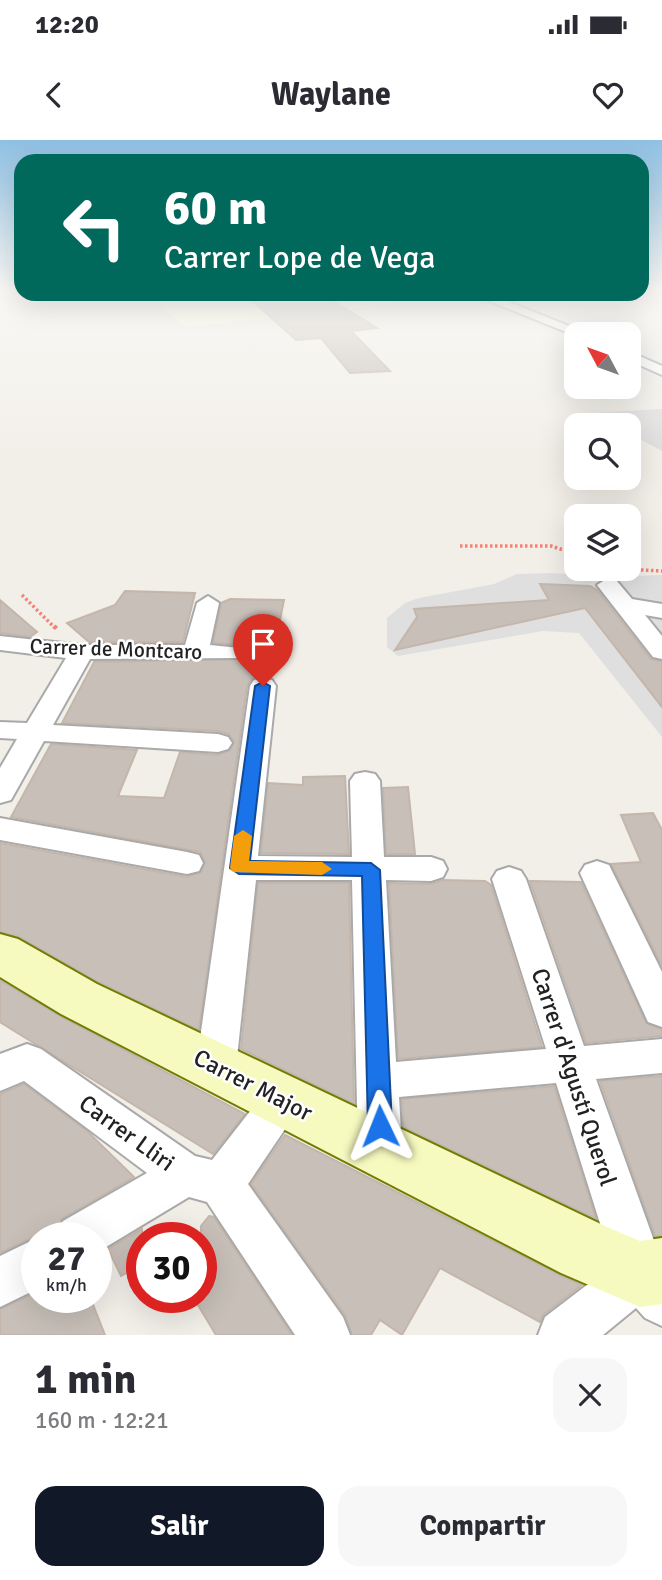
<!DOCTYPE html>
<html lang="es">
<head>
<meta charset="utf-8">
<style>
	:root { --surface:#fff; --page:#f7f7f7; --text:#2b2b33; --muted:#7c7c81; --accent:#111827 }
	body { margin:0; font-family:Signika,sans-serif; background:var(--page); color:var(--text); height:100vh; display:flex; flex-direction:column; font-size:26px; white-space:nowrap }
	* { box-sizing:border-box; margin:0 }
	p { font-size:23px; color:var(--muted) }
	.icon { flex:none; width:38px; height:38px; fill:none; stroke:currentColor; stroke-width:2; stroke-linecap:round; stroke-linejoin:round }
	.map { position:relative; height:1195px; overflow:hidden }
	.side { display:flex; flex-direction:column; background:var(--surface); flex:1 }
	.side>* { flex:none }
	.top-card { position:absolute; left:14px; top:14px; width:635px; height:147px; border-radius:21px; box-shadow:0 7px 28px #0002; background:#00695c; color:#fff; overflow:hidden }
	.needle { width:46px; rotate:311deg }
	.buttons { position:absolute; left:564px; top:182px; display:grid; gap:14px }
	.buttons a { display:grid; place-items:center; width:77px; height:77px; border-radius:14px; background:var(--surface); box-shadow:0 7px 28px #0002; font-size:35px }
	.speed { position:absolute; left:21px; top:1082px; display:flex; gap:14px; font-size:35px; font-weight:700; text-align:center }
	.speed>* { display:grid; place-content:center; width:91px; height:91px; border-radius:50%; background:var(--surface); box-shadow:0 7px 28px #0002; line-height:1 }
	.speed small { font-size:18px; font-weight:400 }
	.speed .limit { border:10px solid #d22; background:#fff; color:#111 }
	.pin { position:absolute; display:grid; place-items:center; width:60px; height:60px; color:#fff; margin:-72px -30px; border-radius:50% 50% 50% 0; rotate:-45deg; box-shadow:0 0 7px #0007 }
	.pin .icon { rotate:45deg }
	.me { position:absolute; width:77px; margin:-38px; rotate:358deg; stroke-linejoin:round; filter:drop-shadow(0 0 5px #0008) }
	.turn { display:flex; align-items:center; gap:24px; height:147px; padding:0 35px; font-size:32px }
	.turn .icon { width:91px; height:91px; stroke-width:2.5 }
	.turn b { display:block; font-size:49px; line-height:60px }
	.round { display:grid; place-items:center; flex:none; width:74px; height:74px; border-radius:21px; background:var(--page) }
	.overview { display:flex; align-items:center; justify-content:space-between; height:119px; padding:0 35px }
	h1 { font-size:42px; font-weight:700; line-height:52px }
	.action { display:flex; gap:14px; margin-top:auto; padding:14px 35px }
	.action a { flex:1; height:80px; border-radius:21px; background:var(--accent); color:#fff; font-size:28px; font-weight:700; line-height:80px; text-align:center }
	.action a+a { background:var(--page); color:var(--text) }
	.status { display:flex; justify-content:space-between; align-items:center; height:49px; padding:0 35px; background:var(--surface); direction:ltr }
	.status svg { height:19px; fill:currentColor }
	header { display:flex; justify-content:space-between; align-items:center; height:91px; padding:0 35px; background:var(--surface); font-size:32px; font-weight:700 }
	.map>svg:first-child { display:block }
	.residential { fill:#e0dfdf }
	.education { fill:#ffffe5 }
	.building { fill:#c7bfb8; stroke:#c4b6ab; stroke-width:2 }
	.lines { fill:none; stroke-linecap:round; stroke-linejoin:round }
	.street-casing { stroke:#a9a9a9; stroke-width:4 }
	.secondary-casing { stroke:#707d05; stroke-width:4 }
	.path-far1 { stroke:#fa8072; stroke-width:3.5; stroke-dasharray:2.5 2.5; stroke-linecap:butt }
	.path { stroke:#fa8072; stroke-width:4.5; stroke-dasharray:3.5 3.5; stroke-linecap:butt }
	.street { fill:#fff; fill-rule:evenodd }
	.secondary { fill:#f7fabf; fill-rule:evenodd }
	.route { fill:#1a73e8; stroke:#114b97; stroke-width:2 }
	.slow { fill:#f59e0b }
	.labels { text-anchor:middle; stroke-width:5; stroke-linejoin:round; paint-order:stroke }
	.street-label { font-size:21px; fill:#222; stroke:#fff }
	.near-street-label { font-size:24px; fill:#222; stroke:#fff }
</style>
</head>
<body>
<div class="status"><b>12:20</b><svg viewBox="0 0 49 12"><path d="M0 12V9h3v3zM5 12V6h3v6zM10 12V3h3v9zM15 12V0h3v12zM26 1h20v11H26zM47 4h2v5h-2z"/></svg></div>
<header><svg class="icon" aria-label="back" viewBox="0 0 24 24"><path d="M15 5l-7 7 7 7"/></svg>Waylane<svg class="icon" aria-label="heart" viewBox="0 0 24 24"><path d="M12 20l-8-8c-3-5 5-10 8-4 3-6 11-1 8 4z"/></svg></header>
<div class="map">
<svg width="662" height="1195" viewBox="0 0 662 1195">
	<rect width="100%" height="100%" fill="#f2efe9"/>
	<g class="residential">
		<path d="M 662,269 L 662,311 L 628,293 L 628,285 L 614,285 L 592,273 Z"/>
		<path d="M 552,433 L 608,437 L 662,435 L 662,597 L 579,493 L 543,491 L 398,516 L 387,507 L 387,478 L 405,463 L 419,458 L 494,444 L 517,434 Z"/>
	</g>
	<path class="education" d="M 237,154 L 459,154 L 465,156 L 186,187 L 150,159 Z"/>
	<g class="building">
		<path d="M 245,154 L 322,154 L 377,188 L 351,191 L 390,231 L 350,233 L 321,198 L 296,200 Z"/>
		<path d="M 540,444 L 590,446 L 597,450 L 651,519 L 662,521 L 662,567 L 585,468 L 395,510 L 417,477 L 414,469 L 549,460 Z"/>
		<path d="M 125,451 L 195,453 L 183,502 L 89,502 L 67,483 L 115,465 Z"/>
		<path d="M 230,459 L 284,460 L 279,485 L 274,490 L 267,536 L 253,537 L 247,546 L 199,890 L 98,842 L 19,797 L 0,792 L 0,703 L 187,737 L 201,732 L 205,722 L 200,712 L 11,677 L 51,604 L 137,610 L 118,656 L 164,658 L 180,612 L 218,615 L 230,610 L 234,602 L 229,594 L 218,591 L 62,583 L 94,522 L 242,519 L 245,512 L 240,505 L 213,503 L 221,463 Z"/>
		<path d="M 0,460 L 37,492 L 30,497 L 0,493 Z"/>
		<path d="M 345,636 L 349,714 L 261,713 L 268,643 L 303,645 L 303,637 Z"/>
		<path d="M 408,647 L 415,714 L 386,714 L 383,648 Z"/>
		<path d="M 653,673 L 662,690 L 662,826 L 611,724 L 641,722 L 621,675 Z"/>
		<path d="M 443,740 L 485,741 L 491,745 L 542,907 L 398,919 L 389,743 L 431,744 Z"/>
		<path d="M 530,741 L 581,742 L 646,883 L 662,889 L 662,896 L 586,903 Z"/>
		<path d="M 258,743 L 349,743 L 354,964 L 241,909 Z"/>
		<path d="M 0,840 L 60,876 L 245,974 L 213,1014 L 0,882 Z"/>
		<path d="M 662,936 L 662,1096 L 655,1096 L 600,941 Z"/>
		<path d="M 24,944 L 87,991 L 134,1037 L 62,1079 L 53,1097 L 36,1096 L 0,1113 L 0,954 Z"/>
		<path d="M 554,946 L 596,1079 L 403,987 L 402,959 Z"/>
		<path d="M 285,995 L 560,1135 L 582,1145 L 543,1175 L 540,1182 L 440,1128 L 402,1195 L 380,1180 L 371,1195 L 352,1195 L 345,1175 L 251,1044 Z"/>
		<path d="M 209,1076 L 214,1077 L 292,1195 L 216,1195 L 193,1157 L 201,1157 L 201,1086 Z"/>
		<path d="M 142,1089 L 142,1125 L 121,1136 L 108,1109 Z"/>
		<path d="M 37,1152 L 37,1157 L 90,1157 L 105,1195 L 0,1195 L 0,1169 Z"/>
	</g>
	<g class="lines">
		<g class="street-casing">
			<g id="street">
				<path d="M 472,154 L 489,154 L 589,194 L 576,196 Z"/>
				<path d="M 628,211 L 662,226 L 662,235 L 628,220 Z"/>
				<path d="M 608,438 L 616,440 L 632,459 L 662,464 L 662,478 L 645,475 L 662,496 L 662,519 L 653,517 L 597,445 Z"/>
				<path d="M 208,456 L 219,463 L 210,505 L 240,508 L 243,513 L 240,518 L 90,519 L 53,585 L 218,594 L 228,597 L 232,603 L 228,609 L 218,612 L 44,601 L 11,660 L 0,663 L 0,628 L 17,599 L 0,598 L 0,582 L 27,583 L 66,518 L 0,510 L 0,496 L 82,505 L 185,505 L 197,463 Z"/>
				<path d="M 263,538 L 272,540 L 276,546 L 258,716 L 352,717 L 350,641 L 355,634 L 365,632 L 375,634 L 380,641 L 384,717 L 431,717 L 443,721 L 447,729 L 443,737 L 431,741 L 386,740 L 396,922 L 546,909 L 492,739 L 497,731 L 509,727 L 521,731 L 526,739 L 584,906 L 662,899 L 662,933 L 596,939 L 662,1123 L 662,1186 L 645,1178 L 636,1168 L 603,1195 L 538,1195 L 545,1177 L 613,1125 L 556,943 L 399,957 L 402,1009 L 395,1023 L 380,1029 L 365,1023 L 358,1009 L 352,740 L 256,740 L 236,927 L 230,939 L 216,944 L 202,939 L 196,927 L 250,546 L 254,540 Z"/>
				<path d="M 0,678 L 187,712 L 199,715 L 203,723 L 199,731 L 187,734 L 0,700 Z"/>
				<path d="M 597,721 L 609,725 L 662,832 L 662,887 L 648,882 L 580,733 L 585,725 Z"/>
				<path d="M 27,904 L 41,909 L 195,1016 L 212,1020 L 268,948 L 283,942 L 298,948 L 304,961 L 248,1044 L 343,1177 L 350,1195 L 295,1195 L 207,1062 L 189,1057 L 96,1113 L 96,1097 L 56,1097 L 63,1081 L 147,1033 L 24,941 L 0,951 L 0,914 Z"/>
				<path d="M 37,1098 L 37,1149 L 0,1167 L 0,1116 Z"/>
			</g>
		</g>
		<g class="secondary-casing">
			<path id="secondary" d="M 0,794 L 18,799 L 97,844 L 607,1087 L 640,1101 L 662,1098 L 662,1164 L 640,1167 L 561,1133 L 61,874 L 0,837 Z"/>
		</g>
		<g class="path-far1">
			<path d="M 460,406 L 551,406 L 576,414"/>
			<path d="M 621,429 L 662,431"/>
			<path d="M 22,455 L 55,488"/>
		</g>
		<path class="path" d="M 54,486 L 58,490"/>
		<use href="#street" class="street"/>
		<use href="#secondary" class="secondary"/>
	</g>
	<linearGradient id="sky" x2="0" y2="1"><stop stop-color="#8fc0e4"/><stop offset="0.47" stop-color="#f9f8f5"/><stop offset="1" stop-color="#f9f8f5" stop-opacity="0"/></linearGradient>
	<rect width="662" height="318" fill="url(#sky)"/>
	<path class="route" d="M 263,542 L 270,546 L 250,721 L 371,723 L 380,730 L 392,986 L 388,994 L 380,998 L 371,994 L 368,986 L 362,736 L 239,734 L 230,728 L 255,546 Z"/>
	<path class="slow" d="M 243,690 L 252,696 L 249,721 L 322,722 L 332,729 L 322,735 L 233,732 L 230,728 L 234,696 Z"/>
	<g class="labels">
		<g class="street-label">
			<text transform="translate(116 509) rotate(2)" y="7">Carrer de Montcaro</text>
		</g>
		<g class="near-street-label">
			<text transform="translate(574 937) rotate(72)" y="8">Carrer d'Agustí Querol</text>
			<text transform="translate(253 945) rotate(27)" y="8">Carrer Major</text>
			<text transform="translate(127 993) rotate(36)" y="8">Carrer Lliri</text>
		</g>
	</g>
</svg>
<div class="buttons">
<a><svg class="needle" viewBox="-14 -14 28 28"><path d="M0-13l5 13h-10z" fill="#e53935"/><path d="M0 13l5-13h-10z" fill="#7c7c81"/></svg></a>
<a><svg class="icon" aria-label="search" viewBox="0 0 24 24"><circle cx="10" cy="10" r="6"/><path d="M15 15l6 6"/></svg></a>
<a><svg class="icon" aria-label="layers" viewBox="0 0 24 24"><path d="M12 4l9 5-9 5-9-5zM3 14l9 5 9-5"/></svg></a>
</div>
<div class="speed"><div>27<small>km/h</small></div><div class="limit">30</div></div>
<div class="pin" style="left:263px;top:546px;background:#d93025"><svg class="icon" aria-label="arrive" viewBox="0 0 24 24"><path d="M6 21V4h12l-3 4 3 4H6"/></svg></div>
<svg class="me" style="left:380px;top:986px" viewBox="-20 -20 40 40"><path d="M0-17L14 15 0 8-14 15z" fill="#1a73e8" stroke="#fff" stroke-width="4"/></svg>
<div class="top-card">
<div class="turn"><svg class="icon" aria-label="left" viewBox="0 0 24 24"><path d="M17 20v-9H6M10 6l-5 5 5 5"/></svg><div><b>60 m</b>Carrer Lope de Vega</div></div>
</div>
</div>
<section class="side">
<div class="overview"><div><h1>1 min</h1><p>160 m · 12:21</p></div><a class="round"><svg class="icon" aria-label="close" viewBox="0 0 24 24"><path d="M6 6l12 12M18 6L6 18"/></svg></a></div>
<div class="action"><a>Salir</a><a>Compartir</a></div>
</section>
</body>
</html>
